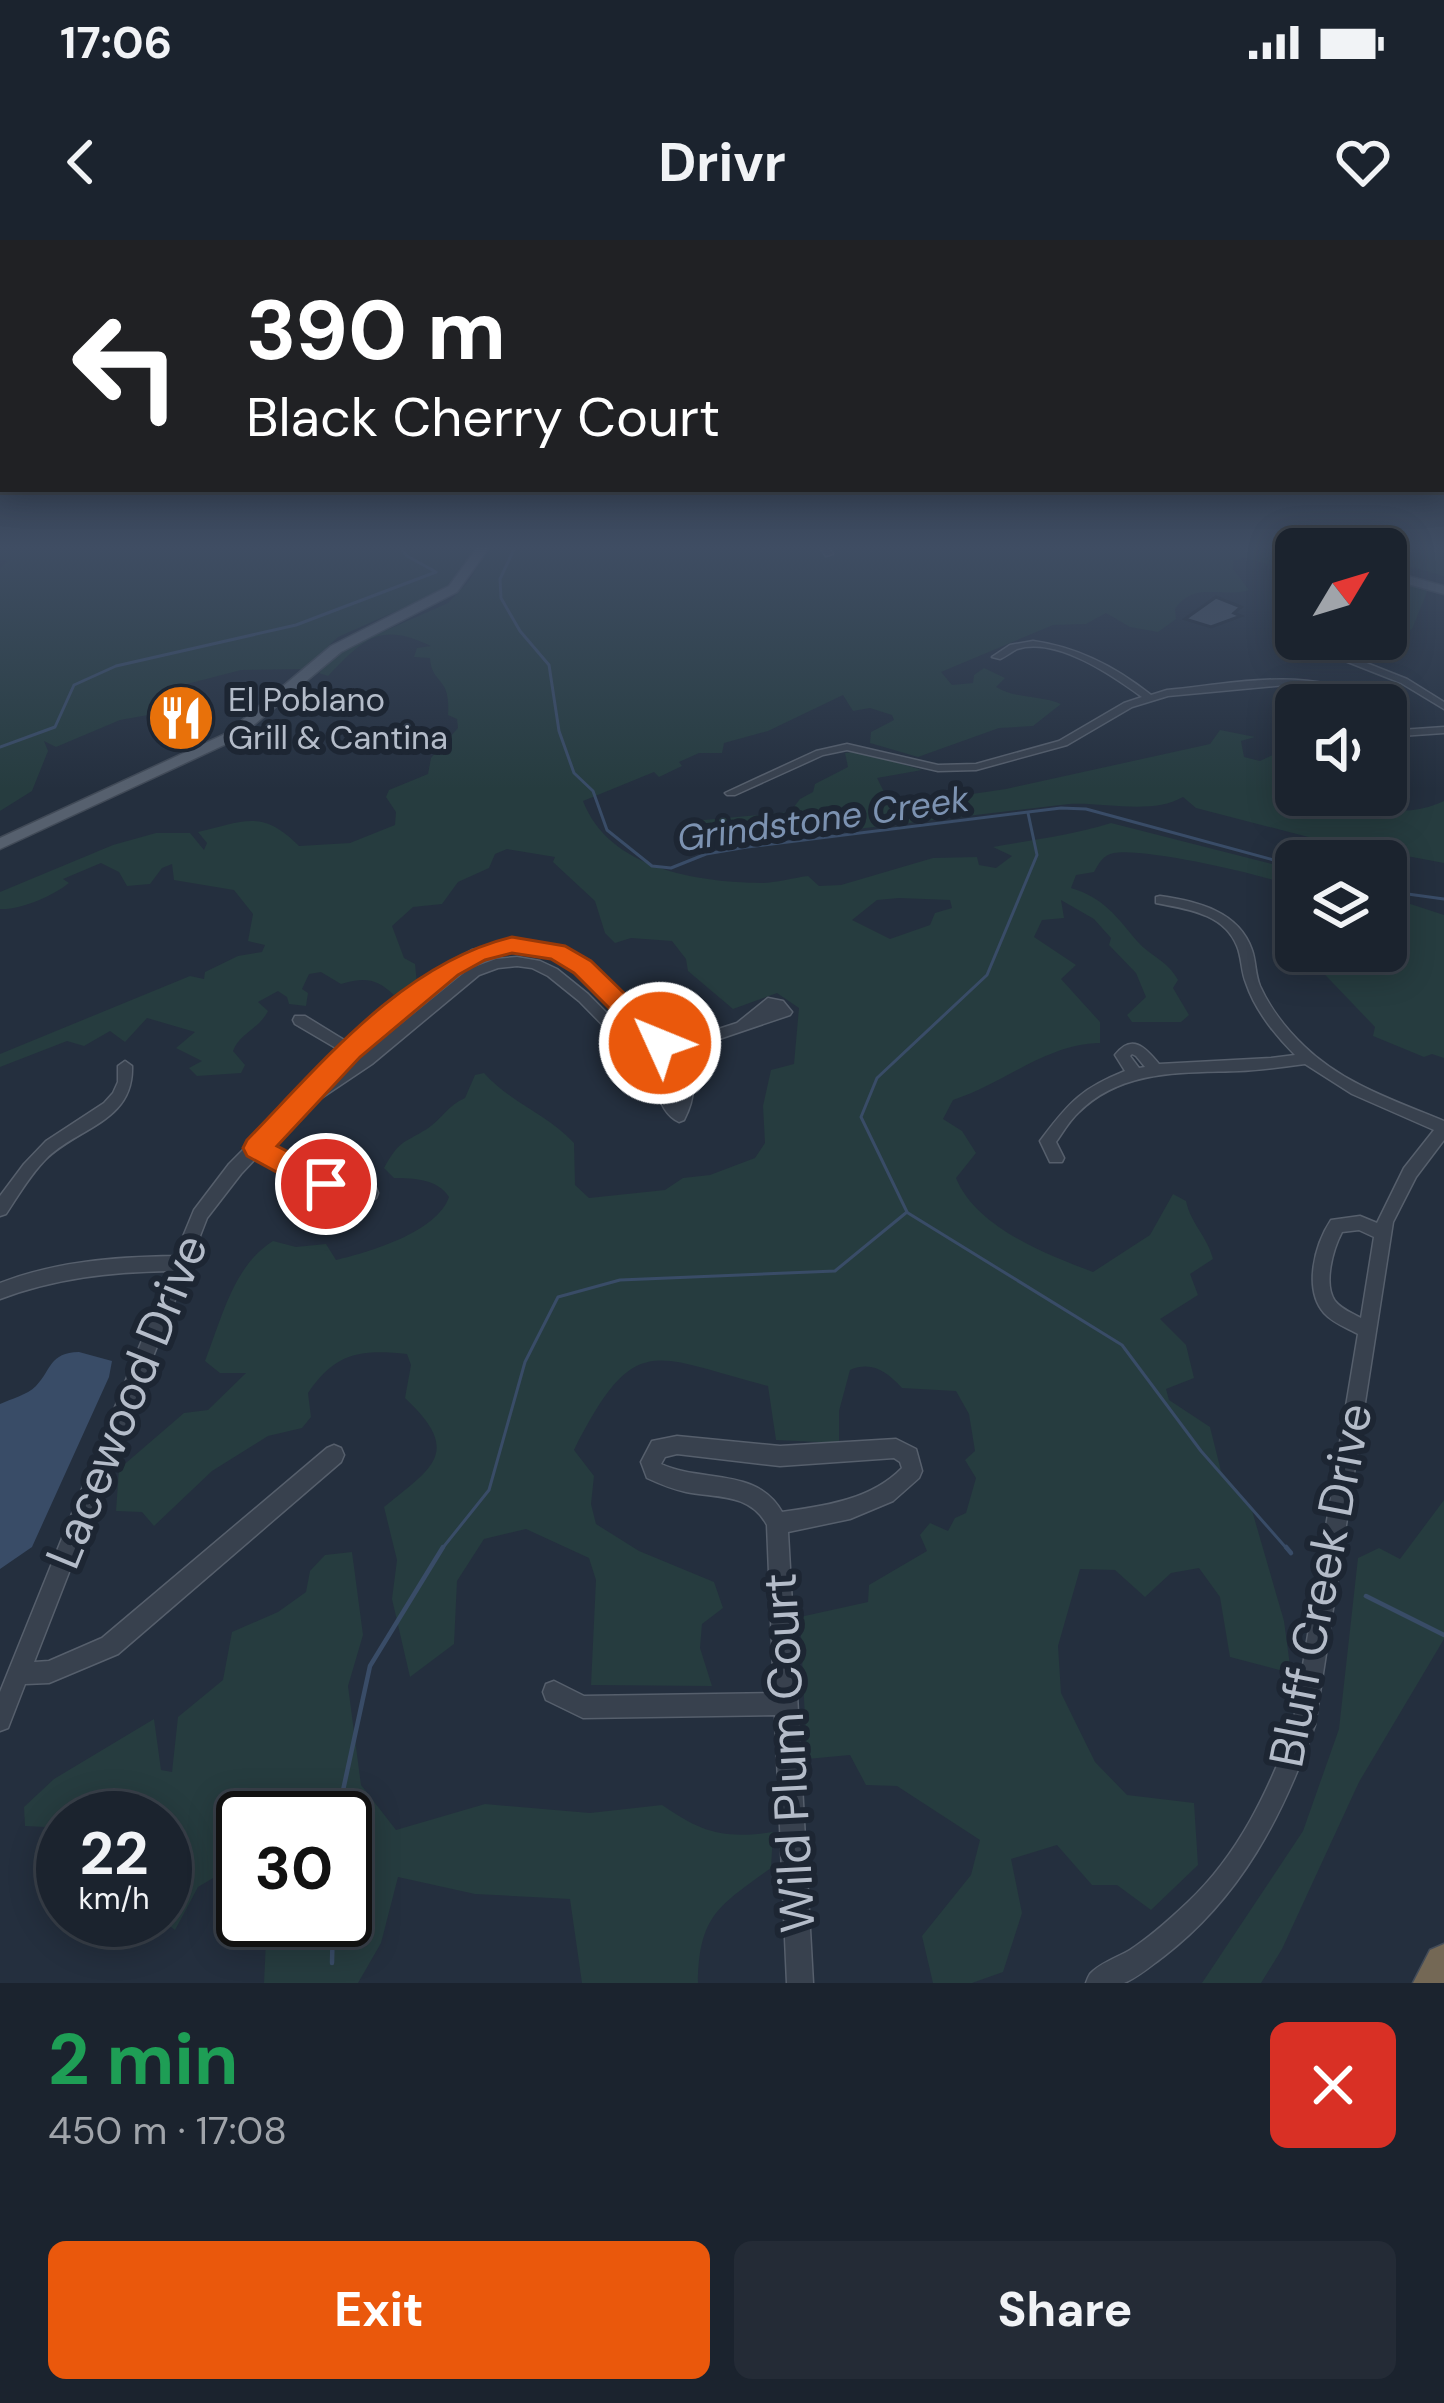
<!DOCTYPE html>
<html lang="en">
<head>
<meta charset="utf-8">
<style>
	:root { --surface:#1b232e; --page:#242b36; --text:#f1f3f6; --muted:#a0a4aa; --line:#39404a; --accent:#ea580c }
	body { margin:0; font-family:"DM Sans",sans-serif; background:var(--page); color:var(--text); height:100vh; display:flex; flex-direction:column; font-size:45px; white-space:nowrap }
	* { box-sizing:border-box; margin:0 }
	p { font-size:39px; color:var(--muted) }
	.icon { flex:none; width:66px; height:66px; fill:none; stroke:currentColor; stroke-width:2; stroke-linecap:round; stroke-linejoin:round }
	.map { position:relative; height:1743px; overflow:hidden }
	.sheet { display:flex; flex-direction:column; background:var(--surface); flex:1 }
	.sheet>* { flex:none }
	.top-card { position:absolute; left:0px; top:0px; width:1446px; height:252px; box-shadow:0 6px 30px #0003,0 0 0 3px var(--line); background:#202124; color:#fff; overflow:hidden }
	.needle { width:78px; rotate:52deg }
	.buttons { position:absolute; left:1275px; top:288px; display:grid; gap:24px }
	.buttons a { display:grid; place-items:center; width:132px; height:132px; border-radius:18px; background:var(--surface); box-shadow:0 6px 30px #0003,0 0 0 3px var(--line); font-size:60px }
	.speed { position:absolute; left:36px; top:1551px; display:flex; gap:24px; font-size:60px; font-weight:700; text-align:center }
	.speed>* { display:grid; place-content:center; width:156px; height:156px; border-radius:50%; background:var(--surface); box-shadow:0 6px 30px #0003,0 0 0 3px var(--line); line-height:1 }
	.speed small { font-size:30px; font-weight:400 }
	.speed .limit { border:6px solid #111; border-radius:18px; background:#fff; color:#111 }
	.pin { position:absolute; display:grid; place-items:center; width:102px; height:102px; color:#fff; margin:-51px; border:6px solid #fff; border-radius:50%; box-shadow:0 3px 12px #0007 }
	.me { position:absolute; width:132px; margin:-66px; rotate:314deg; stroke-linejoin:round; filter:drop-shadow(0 0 9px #0008) }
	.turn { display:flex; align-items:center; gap:42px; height:252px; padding:0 48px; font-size:54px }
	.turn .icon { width:156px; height:156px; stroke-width:2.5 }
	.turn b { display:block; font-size:84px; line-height:102px }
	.round { display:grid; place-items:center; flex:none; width:126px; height:126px; border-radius:18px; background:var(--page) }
	.overview { display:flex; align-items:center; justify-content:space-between; height:204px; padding:0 48px }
	h1 { font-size:72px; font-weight:700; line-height:90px; color:#1e9e55 }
	.primary-button { display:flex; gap:24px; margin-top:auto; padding:24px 48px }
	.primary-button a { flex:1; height:138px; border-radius:18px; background:var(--accent); color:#fff; font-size:48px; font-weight:700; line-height:138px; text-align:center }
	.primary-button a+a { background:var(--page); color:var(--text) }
	.status { display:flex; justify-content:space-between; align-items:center; height:84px; padding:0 60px; background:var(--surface); direction:ltr }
	.status svg { height:33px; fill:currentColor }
	header { display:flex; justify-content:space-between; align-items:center; height:156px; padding:0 48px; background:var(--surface); font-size:54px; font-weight:700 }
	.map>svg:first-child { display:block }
	.green { fill:#263c3f; fill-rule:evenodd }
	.water { fill:#394c67 }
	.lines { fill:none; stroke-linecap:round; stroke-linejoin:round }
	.stream-far1 { stroke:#394c67; stroke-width:3 }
	.stream { stroke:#394c67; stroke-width:4.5 }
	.building { fill:#455162; stroke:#1f2835; stroke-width:3 }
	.minor-casing { stroke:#565f6c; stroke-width:3 }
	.major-casing { stroke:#414a57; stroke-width:3 }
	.highway-casing { stroke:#434c59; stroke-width:3 }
	.minor { fill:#38414e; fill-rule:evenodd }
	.major { fill:#56606e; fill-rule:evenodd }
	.highway { fill:#746855; fill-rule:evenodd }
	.route { fill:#ea580c; stroke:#983908; stroke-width:3 }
	.labels { text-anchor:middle; stroke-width:12; stroke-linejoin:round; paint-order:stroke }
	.far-poi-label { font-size:33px; fill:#b4bcc9; stroke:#1d2633; text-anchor:start }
	.far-water-label { font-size:36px; font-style:italic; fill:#7c92b1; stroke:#1d2633 }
	.near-street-label { font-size:48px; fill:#b4bcc9; stroke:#1d2633 }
</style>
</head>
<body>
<div class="status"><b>17:06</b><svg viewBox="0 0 49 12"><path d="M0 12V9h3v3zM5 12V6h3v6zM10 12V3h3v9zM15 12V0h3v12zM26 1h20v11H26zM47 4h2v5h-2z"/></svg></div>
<header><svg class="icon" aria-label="back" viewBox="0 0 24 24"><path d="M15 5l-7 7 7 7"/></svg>Drivr<svg class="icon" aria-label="heart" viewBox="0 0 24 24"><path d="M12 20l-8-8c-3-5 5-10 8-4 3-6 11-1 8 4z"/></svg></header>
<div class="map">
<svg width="1444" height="1743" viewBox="0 0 1444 1743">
	<rect width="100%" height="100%" fill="#242f3e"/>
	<g class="green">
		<path d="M 0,305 L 474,305 L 475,309 L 444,350 L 338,397 L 304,429 L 241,430 L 183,445 L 178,449 L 184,456 L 148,475 L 120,480 L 56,507 L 44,501 L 48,511 L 32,551 L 0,571 L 0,328 L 8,321 L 0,320 Z"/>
		<path d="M 490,305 L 1248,305 L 1296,317 L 1296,331 L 1245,318 L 1233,320 L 1233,329 L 1249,350 C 1221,359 1195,340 1175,369 L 1176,379 L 1158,392 L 1130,387 L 1106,373 L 1086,384 L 1053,385 L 941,432 L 952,445 L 973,443 L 974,435 L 984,428 L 1005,438 L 996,447 C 1016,459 1040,455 1061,464 L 1033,486 L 999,488 L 918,517 L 870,503 L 871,492 L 894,480 L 892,475 L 870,468 L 853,471 L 843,455 L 768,491 L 724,503 L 722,513 L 699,513 L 679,522 L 682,526 L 659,537 L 654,532 L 583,561 C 609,629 697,642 761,643 C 775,643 792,638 808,636 L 819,646 L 841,645 L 933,618 L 977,617 L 979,625 L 996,628 L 1012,616 L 993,607 C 1033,600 1072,595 1111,583 L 1296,630 L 1296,682 L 1285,664 L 1295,651 L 1291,646 C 1263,634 1141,607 1114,613 C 1103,615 1099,623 1094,632 L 1076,635 L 1071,648 C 1104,658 1116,676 1137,701 C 1151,717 1167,720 1178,740 L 1173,748 L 1189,775 L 1181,782 L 1132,782 L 1127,775 L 1146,757 L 1136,733 L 1109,705 L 1111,698 L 1094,679 L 1061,660 L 1064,678 L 1042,680 L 1034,697 L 1076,725 L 1061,739 L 1100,782 L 1100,803 C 1046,804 1007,842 953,860 L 943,879 L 962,891 L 976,913 L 956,938 C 976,987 1045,1014 1093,1032 L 1150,995 L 1173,954 L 1186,961 C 1191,984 1207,996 1213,1019 L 1190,1034 L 1198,1055 L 1160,1079 L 1186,1105 L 1194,1138 L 1166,1149 L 1169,1160 L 1210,1187 L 1221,1231 L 1251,1267 L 1284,1381 L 1291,1433 L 1230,1417 L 1220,1357 L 1199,1328 L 1171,1333 L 1145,1357 L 1115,1330 L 1080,1329 L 1058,1406 L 1061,1453 L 1095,1522 L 1127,1555 L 1194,1563 L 1198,1625 L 1151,1670 L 1117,1645 L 1092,1645 L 1057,1605 L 1011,1619 L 1022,1673 L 1003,1732 L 972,1743 L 933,1743 L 922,1696 L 971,1635 L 980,1600 L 897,1546 L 866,1545 L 850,1515 L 807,1519 L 800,1377 L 868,1362 L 869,1345 L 927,1311 L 920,1295 L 930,1283 L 948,1291 L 955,1278 L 966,1273 L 976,1238 L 965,1220 L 975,1211 L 969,1174 L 956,1151 L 902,1148 C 886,1131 872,1121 850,1130 L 839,1171 L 839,1203 L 776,1200 L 768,1146 C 653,1117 636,1088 574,1210 L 594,1236 L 591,1264 L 596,1284 L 639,1311 L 714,1342 L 723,1368 L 702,1384 L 700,1408 L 712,1446 L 591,1445 L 596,1340 L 589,1318 L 526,1289 L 484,1299 L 457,1341 L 454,1404 L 410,1437 L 392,1359 L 397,1320 L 384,1267 C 431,1228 464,1213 405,1158 L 411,1125 L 407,1114 C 360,1109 335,1113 308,1153 L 311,1177 L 302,1188 L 268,1196 L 212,1231 L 154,1286 L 142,1272 L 116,1271 L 119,1229 L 184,1173 L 208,1170 L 246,1133 L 220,1133 L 205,1121 C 222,1078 233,1026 273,1001 L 296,1007 L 326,1004 L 336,1020 C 370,1012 437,992 449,957 C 438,939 413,938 394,938 L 384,928 C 399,901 402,904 427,889 C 442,879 448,865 465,858 L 475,835 L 484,833 C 511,863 547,874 574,903 L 575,945 L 589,958 L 665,950 L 683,938 L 710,935 L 755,918 L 765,903 L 763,866 L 771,830 L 794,824 L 799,768 L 777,753 L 733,769 L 688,731 L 686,719 L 672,701 L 631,698 L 615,703 L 605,693 L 595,661 L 553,622 L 555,617 L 507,609 L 495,614 L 489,628 L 458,642 L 442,664 L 413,667 L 392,686 L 404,718 L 415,724 L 417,744 L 412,751 L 394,755 C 376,738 365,737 341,744 L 321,732 L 309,734 L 302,749 L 308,753 L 306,766 L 289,764 L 287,757 L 278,751 L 258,762 L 268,771 C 259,789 240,793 233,811 L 245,825 L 241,833 L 197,836 L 189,828 L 202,821 L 176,808 L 195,792 L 147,778 L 125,802 L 110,791 L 84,806 L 67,801 L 0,827 L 0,814 L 190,736 L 204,739 L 205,732 L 238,716 L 262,712 L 265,705 L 248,701 L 253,674 L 234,650 L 174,640 L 172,624 L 162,628 L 150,644 L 127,646 L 119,632 L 101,623 L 63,639 L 69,643 C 53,656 21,670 0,669 L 0,652 L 113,605 L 156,593 L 190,593 L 204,610 L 207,603 L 198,592 C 245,581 262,569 299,606 L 350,603 L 395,585 L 396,572 L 386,557 L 389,550 L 428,534 L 431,518 L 458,488 L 457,479 L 448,475 C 451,435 432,446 430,418 L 414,417 L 417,408 L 431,406 C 381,382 365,397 328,436 L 319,433 L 339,411 L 448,363 L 469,341 ZM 899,658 L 950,660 L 952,668 L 935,673 L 930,685 L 890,699 L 852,680 L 877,660 Z"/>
		<path d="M 1330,305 L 1444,305 L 1444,336 L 1386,320 L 1386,309 Z"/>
		<path d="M 1386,340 L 1428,350 L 1412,389 L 1375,405 L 1359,399 L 1386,399 Z"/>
		<path d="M 1220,490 L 1255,497 L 1241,501 L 1244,517 L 1260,521 L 1277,513 L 1296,513 L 1296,555 C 1354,555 1390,586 1444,561 L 1444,623 L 1316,599 L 1196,568 L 1183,557 C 1152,575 1105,562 1069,564 L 704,607 L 682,582 L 790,572 L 800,559 L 813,552 L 815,544 L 848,527 L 845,513 L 858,511 L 922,530 L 877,538 L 891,566 L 1006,549 L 1210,504 Z"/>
		<path d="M 1386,656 L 1444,675 L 1444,818 L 1432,814 L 1424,817 L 1373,796 L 1375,787 L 1310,719 L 1314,714 L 1311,711 L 1386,711 Z"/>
		<path d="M 1444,1260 L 1444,1399 L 1359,1542 L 1282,1709 L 1261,1743 L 1202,1743 L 1303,1591 L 1339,1489 L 1358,1318 L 1379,1308 L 1400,1319 Z"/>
		<path d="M 352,1312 L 363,1395 L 348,1446 L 361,1545 L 396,1590 L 485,1564 L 590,1573 L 662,1565 C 703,1593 723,1599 773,1592 L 771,1628 C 719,1666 699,1675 698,1743 L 582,1743 L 570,1659 L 475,1654 L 398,1637 L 381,1703 L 358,1743 L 264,1743 L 267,1680 L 345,1680 L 345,1578 L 243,1578 L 243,1636 L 230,1628 L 198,1647 L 175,1690 L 162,1680 L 165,1578 L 83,1578 L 92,1559 L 45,1587 L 25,1586 L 24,1567 L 54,1539 L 154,1479 L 161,1530 L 172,1532 L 178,1477 L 223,1440 L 232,1392 L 278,1372 L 306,1352 L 310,1331 L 325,1315 Z"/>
	</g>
	<path class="water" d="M 79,1112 L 112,1121 L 109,1137 L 32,1307 L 0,1329 L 0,1164 C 11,1159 27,1155 36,1146 C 52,1129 49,1113 79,1112 Z"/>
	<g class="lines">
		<g class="stream-far1">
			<path d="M 516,305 L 500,339 L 501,358 L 520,391 L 549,425 L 559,491 L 574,533 L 593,551 L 607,590 L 652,626 L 671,628 L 706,614 L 747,607 L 1061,568 L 1086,569 L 1296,626"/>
			<path d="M 0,507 L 55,487 L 74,445 L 116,426 L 296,385 L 436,332 L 407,316 L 398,305"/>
			<path d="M 1386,651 L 1444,659"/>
			<path d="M 908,973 L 1122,1105 L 1201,1211 L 1288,1310"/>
			<path d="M 441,1310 L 489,1250 L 525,1122 L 558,1057 L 620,1040 L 835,1031 L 907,972 L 861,877 L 877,838 L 987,735 L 1037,615 L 1028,573"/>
		</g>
		<g class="stream">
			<path d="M 1286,1307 L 1291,1313"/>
			<path d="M 1366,1356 L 1444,1395"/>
			<path d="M 337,1578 L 370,1426 L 443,1307"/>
			<path d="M 332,1723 L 333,1680"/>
		</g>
	</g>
	<path class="building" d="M 1216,357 L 1241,367 L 1234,373 L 1241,376 L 1211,387 L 1185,379 Z"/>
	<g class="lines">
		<g class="minor-casing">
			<g id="minor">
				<path d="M 818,305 L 826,305 L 833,314 L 826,316 Z"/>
				<path d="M 1033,401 C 1077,407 1116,427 1151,455 L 1167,450 C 1235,444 1317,423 1377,465 L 1364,465 L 1344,454 L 1296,444 L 1168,456 L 1132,467 L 1067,505 L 976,530 L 938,531 L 847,510 L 823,515 L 735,555 L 727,555 L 725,553 L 816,511 L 847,504 L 938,525 L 976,524 L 1059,501 L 1124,463 L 1142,457 C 1113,436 1056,396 1017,409 C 1015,410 1003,418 1000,419 L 992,417 L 1010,405 Z"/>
				<path d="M 1330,411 L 1336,411 L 1407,439 L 1444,462 L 1444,469 L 1401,443 L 1330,415 Z"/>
				<path d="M 1444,487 L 1444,493 L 1386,497 L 1386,491 Z"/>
				<path d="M 1296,496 L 1296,502 L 1289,503 L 1284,500 Z"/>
				<path d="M 1160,656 C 1196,661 1239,671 1252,710 C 1256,721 1255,734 1260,746 C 1270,768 1287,790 1304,806 C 1343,844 1396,861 1444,881 L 1444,900 L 1416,937 L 1393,982 L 1315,1485 C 1283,1576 1241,1657 1163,1717 C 1152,1725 1137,1738 1124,1743 C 1113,1743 1097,1743 1086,1743 C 1087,1740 1088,1737 1090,1734 C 1098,1724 1118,1717 1130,1710 C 1151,1696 1170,1679 1188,1662 C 1239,1614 1269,1550 1293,1485 L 1358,1094 C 1347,1088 1333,1083 1324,1073 C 1303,1049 1315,1004 1331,980 L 1360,976 L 1377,983 L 1404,928 L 1434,890 L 1352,854 L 1305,824 C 1283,827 1261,830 1239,831 C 1183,833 1122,829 1079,872 C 1070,880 1063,892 1056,902 L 1064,918 L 1062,922 L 1050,922 L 1040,901 L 1043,897 C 1070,861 1083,848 1125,831 L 1115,815 C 1132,793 1145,807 1159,824 L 1271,818 L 1295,815 C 1275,795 1255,770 1246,743 C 1241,731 1242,718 1237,706 C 1224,673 1186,669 1156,663 L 1156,657 ZM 1132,814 L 1136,816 L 1145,827 L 1139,828 L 1130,816 ZM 1359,990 L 1374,997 L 1361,1078 C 1352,1073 1341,1069 1335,1061 C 1323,1044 1333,1009 1342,992 Z"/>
				<path d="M 512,701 L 556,707 L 580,717 L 672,804 L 737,783 L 768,758 L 783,761 L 792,772 L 790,775 L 681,812 C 696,835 697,855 684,880 L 679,882 C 657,871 659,846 645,828 L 579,761 L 548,736 L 532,728 L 517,726 L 498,728 L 479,735 L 372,824 L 296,875 L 267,906 L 328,938 L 370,946 L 376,948 L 378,953 L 376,958 L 370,960 L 319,949 L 258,916 L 241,934 L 207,978 L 34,1422 L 49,1421 L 102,1398 L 327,1208 L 334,1205 L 341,1208 L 344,1215 L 341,1222 L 118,1414 L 49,1443 L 25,1444 L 8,1488 L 0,1491 L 0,1452 L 170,1031 C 110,1032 56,1038 0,1059 L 0,1043 C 57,1021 115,1017 175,1016 L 194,970 L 229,924 L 341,811 L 295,784 L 293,780 L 295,776 L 305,776 L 349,803 L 444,726 L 472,710 ZM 512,709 L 553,715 L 570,723 L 672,821 L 680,846 L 677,864 L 660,827 L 588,754 L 557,729 L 540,721 L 517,717 L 496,719 L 469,729 L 362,816 L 335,835 L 352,817 L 359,816 L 360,810 L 454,732 L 481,716 Z"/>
				<path d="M 125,821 L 132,826 C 134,882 78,887 46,919 C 30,935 18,956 6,974 L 0,976 L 0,956 L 24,924 L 46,901 L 104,863 L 113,853 L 118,842 L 118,826 Z"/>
				<path d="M 677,1196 L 780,1206 L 896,1199 L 916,1209 L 922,1231 L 919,1238 L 893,1261 L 850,1279 L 788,1292 L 813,1743 L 787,1743 L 775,1475 L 583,1478 L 546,1460 L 543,1452 L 546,1444 L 554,1441 L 584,1456 L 774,1453 L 767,1285 C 750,1253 717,1258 686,1252 C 672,1249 660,1244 647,1238 L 641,1222 L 652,1201 ZM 677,1214 L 780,1226 L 894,1218 L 900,1222 L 902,1228 C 871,1260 824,1266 782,1272 C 757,1227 702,1243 661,1224 L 665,1217 Z"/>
			</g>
		</g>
		<g class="major-casing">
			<g id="major">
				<path d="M 479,305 L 491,305 L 457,352 L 341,412 L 237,499 L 0,609 L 0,598 L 227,493 L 331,406 L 449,346 Z"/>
				<path d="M 1295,305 L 1314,305 L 1322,309 L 1303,309 Z"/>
				<path d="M 1386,330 L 1444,346 L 1444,354 L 1386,338 Z"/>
			</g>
		</g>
		<g class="highway-casing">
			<path id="highway" d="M 1444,1704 L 1444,1743 L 1413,1743 L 1430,1710 Z"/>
		</g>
		<use href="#minor" class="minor"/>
		<use href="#major" class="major"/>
		<use href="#highway" class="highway"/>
	</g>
	<linearGradient id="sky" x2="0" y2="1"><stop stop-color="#141a22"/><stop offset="0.56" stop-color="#3f4d63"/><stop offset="1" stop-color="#3f4d63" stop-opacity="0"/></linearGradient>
	<rect width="1444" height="549" fill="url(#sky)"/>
	<path class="route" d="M 512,697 L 565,706 L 591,721 L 669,797 L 673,803 L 669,810 L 651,810 L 574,733 L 551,719 L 512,713 L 485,720 L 458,735 L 360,817 L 277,906 L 336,936 L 340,944 L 336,953 L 315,953 L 247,916 L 243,908 L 247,900 C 322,823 403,723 512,697 Z"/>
	<defs>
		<g id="restaurant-disc" transform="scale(3.45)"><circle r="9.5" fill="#e8710a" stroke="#1d2633"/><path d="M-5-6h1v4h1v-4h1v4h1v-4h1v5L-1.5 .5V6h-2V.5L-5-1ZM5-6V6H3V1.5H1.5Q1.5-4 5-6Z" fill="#fff"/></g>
	</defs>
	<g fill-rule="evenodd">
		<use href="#restaurant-disc" x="181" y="478"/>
	</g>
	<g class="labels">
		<g class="far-poi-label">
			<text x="228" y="471">El Poblano<tspan x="228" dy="38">Grill &amp; Cantina</tspan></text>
		</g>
		<g class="far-water-label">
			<text transform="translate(823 578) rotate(-8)" y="13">Grindstone Creek</text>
		</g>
		<g class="near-street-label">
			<text transform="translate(126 1161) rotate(-68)" y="17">Lacewood Drive</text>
			<text transform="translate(1320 1345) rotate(-79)" y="17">Bluff Creek Drive</text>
			<text transform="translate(788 1513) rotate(-93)" y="17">Wild Plum Court</text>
		</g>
	</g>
</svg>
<div class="buttons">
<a><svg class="needle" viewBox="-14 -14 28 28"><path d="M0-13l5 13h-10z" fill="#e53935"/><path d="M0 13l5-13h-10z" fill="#a0a4aa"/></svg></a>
<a><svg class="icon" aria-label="sound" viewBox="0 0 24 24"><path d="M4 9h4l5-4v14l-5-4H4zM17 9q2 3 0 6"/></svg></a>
<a><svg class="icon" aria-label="layers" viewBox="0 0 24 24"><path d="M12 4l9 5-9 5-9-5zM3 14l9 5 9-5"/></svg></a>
</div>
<div class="speed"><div>22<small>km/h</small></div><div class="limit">30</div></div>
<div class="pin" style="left:326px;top:944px;background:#d93025"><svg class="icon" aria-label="arrive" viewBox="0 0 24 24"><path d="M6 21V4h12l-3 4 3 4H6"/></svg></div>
<svg class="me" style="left:660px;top:803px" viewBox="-20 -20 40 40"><circle r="17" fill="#ea580c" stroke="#fff" stroke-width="3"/><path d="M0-11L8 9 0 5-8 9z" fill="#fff"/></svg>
<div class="top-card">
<div class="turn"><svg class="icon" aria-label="left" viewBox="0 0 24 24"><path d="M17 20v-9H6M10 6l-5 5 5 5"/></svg><div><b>390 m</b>Black Cherry Court</div></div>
</div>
</div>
<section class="sheet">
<div class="overview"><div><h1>2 min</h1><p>450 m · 17:08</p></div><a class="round" style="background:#d93025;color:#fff"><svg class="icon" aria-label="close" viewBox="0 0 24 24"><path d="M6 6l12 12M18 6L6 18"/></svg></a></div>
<div class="primary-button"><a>Exit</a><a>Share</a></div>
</section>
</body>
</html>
